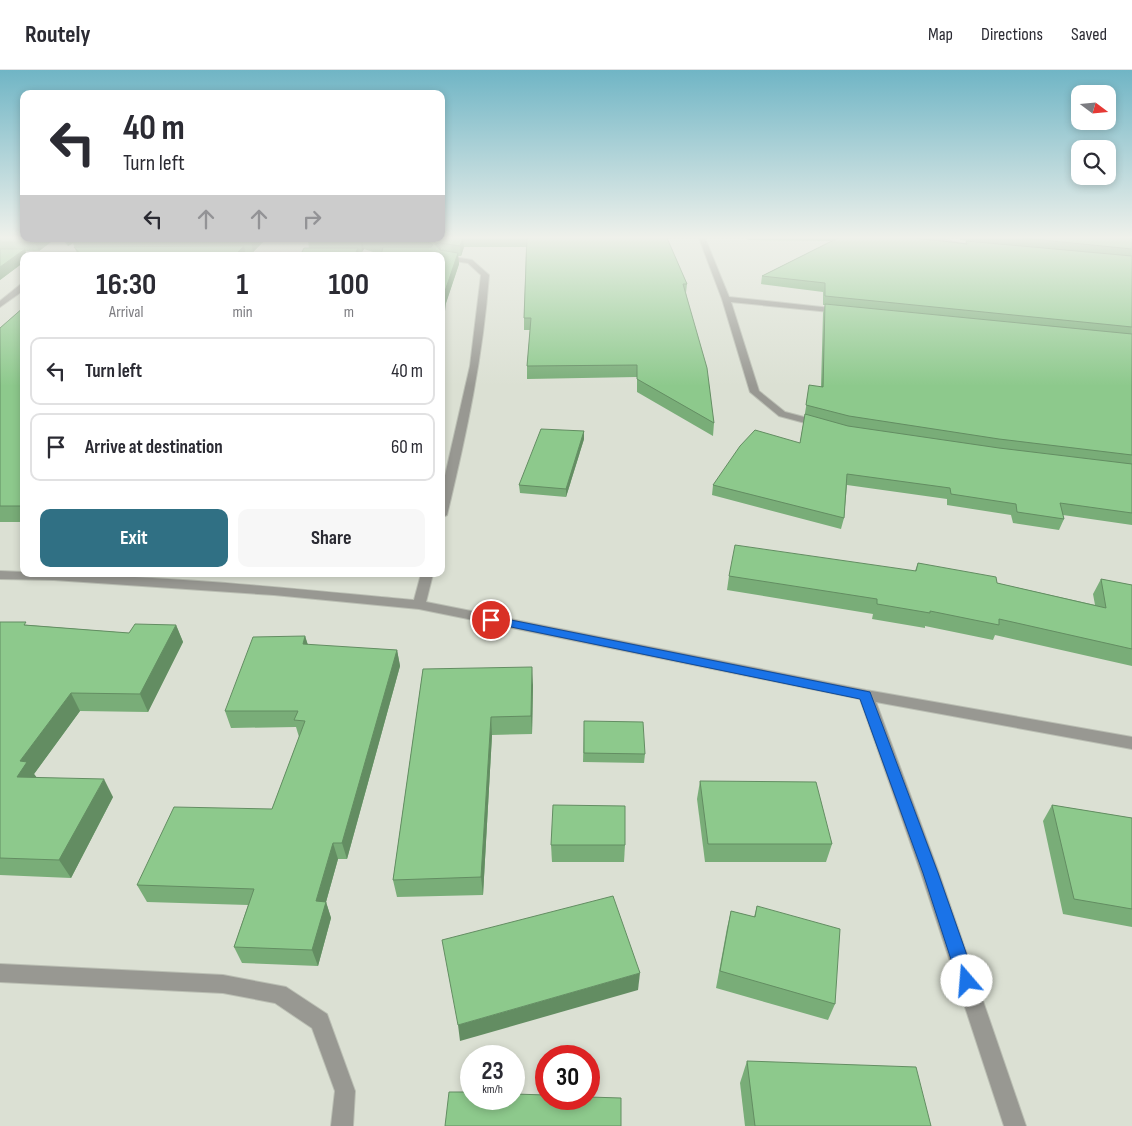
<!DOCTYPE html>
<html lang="en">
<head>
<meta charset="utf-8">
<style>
	:root { --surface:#fff; --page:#f7f7f7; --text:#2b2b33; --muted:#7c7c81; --line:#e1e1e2; --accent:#307084 }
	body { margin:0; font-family:"Sofia Sans Condensed",sans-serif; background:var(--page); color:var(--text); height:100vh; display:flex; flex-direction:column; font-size:19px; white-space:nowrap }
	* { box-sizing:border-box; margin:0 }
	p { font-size:16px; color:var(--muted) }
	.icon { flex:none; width:28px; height:28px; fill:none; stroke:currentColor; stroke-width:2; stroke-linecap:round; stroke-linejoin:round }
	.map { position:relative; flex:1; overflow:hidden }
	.side { position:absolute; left:20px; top:182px; width:425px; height:325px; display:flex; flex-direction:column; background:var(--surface); border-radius:10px; box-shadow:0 2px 8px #0003 }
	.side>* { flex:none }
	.hud { position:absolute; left:20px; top:20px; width:425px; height:152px; border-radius:10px; box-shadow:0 2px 8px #0003; background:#fff; color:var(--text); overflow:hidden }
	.needle { width:32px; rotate:106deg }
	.controls { position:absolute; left:1071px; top:15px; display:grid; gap:10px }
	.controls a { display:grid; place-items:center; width:45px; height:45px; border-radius:10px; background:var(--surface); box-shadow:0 2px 8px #0003; font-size:25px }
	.speed { position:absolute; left:460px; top:975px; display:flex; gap:10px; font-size:25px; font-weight:700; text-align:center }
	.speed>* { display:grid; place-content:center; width:65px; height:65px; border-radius:50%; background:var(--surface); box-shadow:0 2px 8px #0003; line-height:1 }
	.speed small { font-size:12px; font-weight:400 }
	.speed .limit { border:8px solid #d22; background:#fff; color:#111 }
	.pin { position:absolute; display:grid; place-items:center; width:42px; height:42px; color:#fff; margin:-21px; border:2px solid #fff; border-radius:50%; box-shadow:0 1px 5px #0007 }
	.me { position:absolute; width:55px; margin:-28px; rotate:342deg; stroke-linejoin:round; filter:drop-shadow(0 0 4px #0008) }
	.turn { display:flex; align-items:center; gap:18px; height:105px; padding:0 20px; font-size:22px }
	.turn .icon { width:65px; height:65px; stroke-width:2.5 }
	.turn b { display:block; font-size:35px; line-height:42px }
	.lanes { display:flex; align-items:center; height:48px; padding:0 20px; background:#0003; justify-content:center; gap:25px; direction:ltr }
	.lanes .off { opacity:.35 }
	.eta { display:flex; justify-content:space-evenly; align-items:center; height:85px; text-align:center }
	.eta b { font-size:30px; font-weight:700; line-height:35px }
	.primary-button { display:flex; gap:10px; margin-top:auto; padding:10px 20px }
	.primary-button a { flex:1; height:58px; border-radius:10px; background:var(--accent); color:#fff; font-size:20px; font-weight:700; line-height:58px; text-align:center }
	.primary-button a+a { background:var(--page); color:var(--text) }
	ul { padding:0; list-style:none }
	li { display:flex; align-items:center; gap:15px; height:68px; margin:0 10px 8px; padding:0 10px; border:2px solid var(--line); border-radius:10px }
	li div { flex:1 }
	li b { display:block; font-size:19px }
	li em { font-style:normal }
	header { display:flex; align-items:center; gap:30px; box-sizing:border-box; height:70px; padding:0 25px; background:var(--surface); border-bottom:1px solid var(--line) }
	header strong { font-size:24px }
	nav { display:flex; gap:28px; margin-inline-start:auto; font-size:18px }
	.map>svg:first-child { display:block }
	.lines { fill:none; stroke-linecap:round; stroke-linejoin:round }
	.street-casing { stroke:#babeb3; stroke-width:2 }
	.street { fill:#989892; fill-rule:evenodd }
	.wall { fill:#79ad78 }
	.shaded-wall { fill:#638d62 }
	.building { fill:#8dc98c; stroke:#638d62 }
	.route { fill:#1a73e8; stroke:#114b97 }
</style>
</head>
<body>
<header>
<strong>Routely</strong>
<nav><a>Map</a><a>Directions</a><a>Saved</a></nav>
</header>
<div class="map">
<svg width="1132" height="1056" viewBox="0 0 1132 1056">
	<rect width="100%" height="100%" fill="#dbe0d3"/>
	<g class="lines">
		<g class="street-casing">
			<g id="street">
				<path d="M 699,168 L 705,168 L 729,227 L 840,239 L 844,241 L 840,243 L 731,232 L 759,321 L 785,342 L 823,352 L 823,356 L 820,357 L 779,346 L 750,322 L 722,229 Z"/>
				<path d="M 923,168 L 937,168 L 971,175 L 968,177 Z"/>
				<path d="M 92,182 L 94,183 L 94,185 L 0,187 L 0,183 Z"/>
				<path d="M 230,183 L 317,183 L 320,185 L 228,186 L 228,184 Z"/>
				<path d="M 342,183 L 429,184 L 432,186 L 340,186 L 340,184 Z"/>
				<path d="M 441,185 L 472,190 L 489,205 C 483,287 466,366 447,445 L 441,448 L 441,423 L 470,296 L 481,205 L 468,193 L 441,189 L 441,186 L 438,186 Z"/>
				<path d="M 21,214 L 24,214 L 24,220 L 0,237 L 0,231 Z"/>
				<path d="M 0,501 L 24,502 L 24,504 C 154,504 284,518 414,530 L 421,504 L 433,504 L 426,532 L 866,620 L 1132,667 L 1132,679 L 876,632 L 939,803 L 1026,1056 L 1004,1056 L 921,803 L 860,629 L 419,539 L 274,525 L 54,510 L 0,509 Z"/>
				<path d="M 0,894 L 223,905 L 286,917 L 327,944 L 355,1021 L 353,1056 L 331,1056 L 335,1021 L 312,958 L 275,933 L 223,923 L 0,912 Z"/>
			</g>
		</g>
		<use href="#street" class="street"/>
	</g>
	<g class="wall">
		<path d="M 0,168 L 55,169 L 39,181 L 25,181 L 24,186 L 24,192 L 0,210 Z"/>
		<path d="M 441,168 L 669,168 L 669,169 L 667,169 L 687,214 L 686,223 L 714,353 L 713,366 L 637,322 L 637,307 L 527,309 L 527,296 L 530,260 L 524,260 L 524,248 L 526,177 L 464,177 L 461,186 L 458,186 L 459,194 L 446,233 L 441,186 L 373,182 L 364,179 L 362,182 L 358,182 L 359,186 L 300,186 L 309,178 L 308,171 L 309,169 L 441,169 Z"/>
		<path d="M 747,168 L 915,168 L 965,174 L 966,171 L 999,174 L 960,170 L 960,168 L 1132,168 L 1132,455 L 1063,445 L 1064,449 L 1059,460 L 1013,453 L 1011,445 L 947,435 L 947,429 L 847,415 L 844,448 L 841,459 L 712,425 L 713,415 L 800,373 L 808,325 L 821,317 L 823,243 L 825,235 L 823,235 L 823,222 L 761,214 L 762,206 L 831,171 L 748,170 Z"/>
		<path d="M 62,169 L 266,169 L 253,182 L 245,182 L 246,186 L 78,186 L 73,173 L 68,176 Z"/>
		<path d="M 24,237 L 24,452 L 0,452 L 0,258 Z"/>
		<path d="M 584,361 L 584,369 L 566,427 L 520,423 L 519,415 Z"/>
		<path d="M 918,493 L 997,513 L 1095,535 L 1093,524 L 1101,509 L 1132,515 L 1132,596 L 995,565 L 993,570 L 925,556 L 925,558 L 872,549 L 873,544 L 727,520 L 729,506 L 915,501 Z"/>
		<path d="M 0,552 L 28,555 L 129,563 L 176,555 L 183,572 L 148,642 L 80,641 L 34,704 L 36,707 L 113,727 L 71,808 L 0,805 Z"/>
		<path d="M 305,566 L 308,575 L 397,580 L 400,596 L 347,789 L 338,789 L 326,832 L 331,848 L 318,896 L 242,893 L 234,877 L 248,835 L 147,832 L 137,815 L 272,739 L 299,667 L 296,657 L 231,658 L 225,641 Z"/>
		<path d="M 423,599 L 533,615 L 532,664 L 492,665 L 483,825 L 397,827 L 393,810 Z"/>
		<path d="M 584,651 L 645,684 L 644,693 L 583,692 Z"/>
		<path d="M 700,711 L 832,774 L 826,792 L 705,792 L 697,729 Z"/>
		<path d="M 1052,735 L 1132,748 L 1132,857 L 1063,844 L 1043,751 Z"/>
		<path d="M 551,775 L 625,775 L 624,792 L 552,792 Z"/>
		<path d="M 757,836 L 835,934 L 828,950 L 716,918 L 727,858 L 731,841 L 754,847 Z"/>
		<path d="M 747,991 L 931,1056 L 745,1056 L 740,1013 Z"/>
	</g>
	<g class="shaded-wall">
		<path d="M 463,168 L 464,177 L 461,186 L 460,176 Z"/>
		<path d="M 39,169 L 55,169 L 39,181 L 35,172 Z"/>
		<path d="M 66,169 L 79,169 L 73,172 L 73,173 L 68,176 Z"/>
		<path d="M 255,169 L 266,169 L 253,182 L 251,172 Z"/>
		<path d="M 362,169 L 364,179 L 362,182 L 361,171 Z"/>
		<path d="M 440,173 L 441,183 L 435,174 Z"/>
		<path d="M 244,176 L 246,186 L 234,186 Z"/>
		<path d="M 358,178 L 359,186 L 354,186 Z"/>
		<path d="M 25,179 L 27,186 L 24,186 L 24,192 L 0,210 L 0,197 Z"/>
		<path d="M 458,183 L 459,194 L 446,233 L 441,274 L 441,253 L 445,221 Z"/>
		<path d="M 584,361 L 584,369 L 566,427 L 566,419 Z"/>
		<path d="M 176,555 L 183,572 L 148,642 L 140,624 Z"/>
		<path d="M 305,566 L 310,582 L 303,574 Z"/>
		<path d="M 397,580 L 400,596 L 347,789 L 342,773 Z"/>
		<path d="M 532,597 L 533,615 L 532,664 L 531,646 Z"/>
		<path d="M 71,623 L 80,641 L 34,704 L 38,709 L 17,707 L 20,691 Z"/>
		<path d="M 491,647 L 492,665 L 483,825 L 481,807 Z"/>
		<path d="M 104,709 L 113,727 L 71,808 L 59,790 Z"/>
		<path d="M 333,773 L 338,789 L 326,832 L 331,848 L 318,896 L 312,880 L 316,831 Z"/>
		<path d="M 640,903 L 638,920 L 460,971 L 458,955 Z"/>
	</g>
	<g class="building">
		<path d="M 0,168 L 24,168 L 24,169 L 39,169 L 35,172 L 0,172 Z"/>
		<path d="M 441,168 L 463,168 L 460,176 L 440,173 L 435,174 L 440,180 L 458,183 L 445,221 L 441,253 L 441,186 L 381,186 L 383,177 L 431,177 L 433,175 L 428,172 L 371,171 L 364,169 L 441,169 Z"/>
		<path d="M 527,168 L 667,168 L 687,214 L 683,214 L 707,298 L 714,353 L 637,309 L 637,295 L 527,296 L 531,248 L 524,248 Z"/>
		<path d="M 838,168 L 915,168 L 967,174 L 966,171 L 1132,186 L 1132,257 L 825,226 L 825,213 L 762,206 Z"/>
		<path d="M 1022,168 L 1132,168 L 1132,179 Z"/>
		<path d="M 77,169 L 255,169 L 251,172 L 73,172 Z"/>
		<path d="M 309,169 L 362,169 L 361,171 L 308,171 Z"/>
		<path d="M 244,176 L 234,186 L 82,186 L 74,177 Z"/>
		<path d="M 304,178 L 358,178 L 354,186 L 300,186 Z"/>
		<path d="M 0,179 L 25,179 L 0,197 Z"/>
		<path d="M 825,234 L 1132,264 L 1132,385 L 999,369 L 849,346 L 806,335 L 809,315 L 823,317 Z"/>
		<path d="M 24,237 L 24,436 L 0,436 L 0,258 Z"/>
		<path d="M 805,344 L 848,356 L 999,378 L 1132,394 L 1132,443 L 1060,433 L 1064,449 L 1017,442 L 1016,434 L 951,424 L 950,418 L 847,404 L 844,448 L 713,415 L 740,376 L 755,360 L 800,373 Z"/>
		<path d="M 541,359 L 584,361 L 566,419 L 519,415 Z"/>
		<path d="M 735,475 L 916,501 L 918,493 L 996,507 L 997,513 L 1106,538 L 1101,509 L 1132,515 L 1132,579 L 999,549 L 999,555 L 930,541 L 930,543 L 877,534 L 877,529 L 729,506 Z"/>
		<path d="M 0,552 L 26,552 L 24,555 L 129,563 L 135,554 L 176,555 L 140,624 L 71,623 L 20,691 L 27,692 L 17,707 L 104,709 L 59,790 L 0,788 Z"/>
		<path d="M 305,566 L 303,574 L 397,580 L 342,773 L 333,773 L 316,831 L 326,832 L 312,880 L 234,877 L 254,819 L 137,815 L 174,737 L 272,739 L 305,651 L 294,650 L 298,641 L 225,641 L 253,567 Z"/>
		<path d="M 532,597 L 531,646 L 491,647 L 481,807 L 393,810 L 423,599 Z"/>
		<path d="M 584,651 L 643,652 L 645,684 L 584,683 Z"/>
		<path d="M 700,711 L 816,712 L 832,774 L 708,774 Z"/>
		<path d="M 553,735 L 625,736 L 625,775 L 551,775 Z"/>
		<path d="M 1052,735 L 1132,748 L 1132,839 L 1074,829 Z"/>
		<path d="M 613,826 L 640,903 L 458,955 L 442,870 Z"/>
		<path d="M 757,836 L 840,859 L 835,934 L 720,901 L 731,841 L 755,847 Z"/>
		<path d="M 747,991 L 916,997 L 931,1056 L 755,1056 Z"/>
		<path d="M 449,1022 L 471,1022 L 471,1029 L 514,1029 L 514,1024 L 546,1025 L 546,1029 L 589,1029 L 589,1027 L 621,1028 L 621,1056 L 445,1056 Z"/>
	</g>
	<linearGradient id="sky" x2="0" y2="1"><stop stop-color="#70b5c5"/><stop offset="0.53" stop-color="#eff1eb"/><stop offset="1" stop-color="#eff1eb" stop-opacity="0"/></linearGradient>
	<rect width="1132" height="316" fill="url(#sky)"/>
	<path class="route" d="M 491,546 L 870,622 L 938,803 L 976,911 L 973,917 L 967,920 L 961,917 L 958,911 L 923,803 L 860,629 L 487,552 L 485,550 L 487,547 Z"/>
</svg>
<div class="controls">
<a><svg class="needle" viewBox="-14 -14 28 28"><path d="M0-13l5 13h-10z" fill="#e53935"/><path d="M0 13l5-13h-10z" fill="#7c7c81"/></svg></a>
<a><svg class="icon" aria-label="search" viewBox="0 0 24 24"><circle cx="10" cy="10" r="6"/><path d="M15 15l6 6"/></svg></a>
</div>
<div class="speed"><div>23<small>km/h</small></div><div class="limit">30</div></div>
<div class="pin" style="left:491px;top:550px;background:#d93025"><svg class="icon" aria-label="arrive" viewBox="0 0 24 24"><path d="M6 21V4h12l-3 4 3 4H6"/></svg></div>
<svg class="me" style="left:967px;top:911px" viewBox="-20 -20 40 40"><circle r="19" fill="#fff"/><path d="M0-13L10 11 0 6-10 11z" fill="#1a73e8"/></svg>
<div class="hud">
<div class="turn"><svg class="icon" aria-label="left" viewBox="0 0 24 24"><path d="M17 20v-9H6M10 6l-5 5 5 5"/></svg><div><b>40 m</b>Turn left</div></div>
<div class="lanes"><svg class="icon" aria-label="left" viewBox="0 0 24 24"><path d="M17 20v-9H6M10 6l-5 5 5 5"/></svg><svg class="icon off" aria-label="ahead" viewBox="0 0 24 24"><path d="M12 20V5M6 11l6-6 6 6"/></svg><svg class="icon off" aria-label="ahead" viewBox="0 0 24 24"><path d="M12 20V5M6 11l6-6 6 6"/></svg><svg class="icon off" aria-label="right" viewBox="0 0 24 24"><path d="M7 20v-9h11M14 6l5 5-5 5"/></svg></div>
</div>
<section class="side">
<div class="eta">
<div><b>16:30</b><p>Arrival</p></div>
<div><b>1</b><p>min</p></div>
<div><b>100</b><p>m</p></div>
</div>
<ul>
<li><svg class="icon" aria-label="left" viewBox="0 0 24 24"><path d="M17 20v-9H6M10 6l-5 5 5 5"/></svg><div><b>Turn left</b></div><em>40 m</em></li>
<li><svg class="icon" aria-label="arrive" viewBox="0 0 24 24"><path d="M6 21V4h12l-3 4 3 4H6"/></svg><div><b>Arrive at destination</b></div><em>60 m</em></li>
</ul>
<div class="primary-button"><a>Exit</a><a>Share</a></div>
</section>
</div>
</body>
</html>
